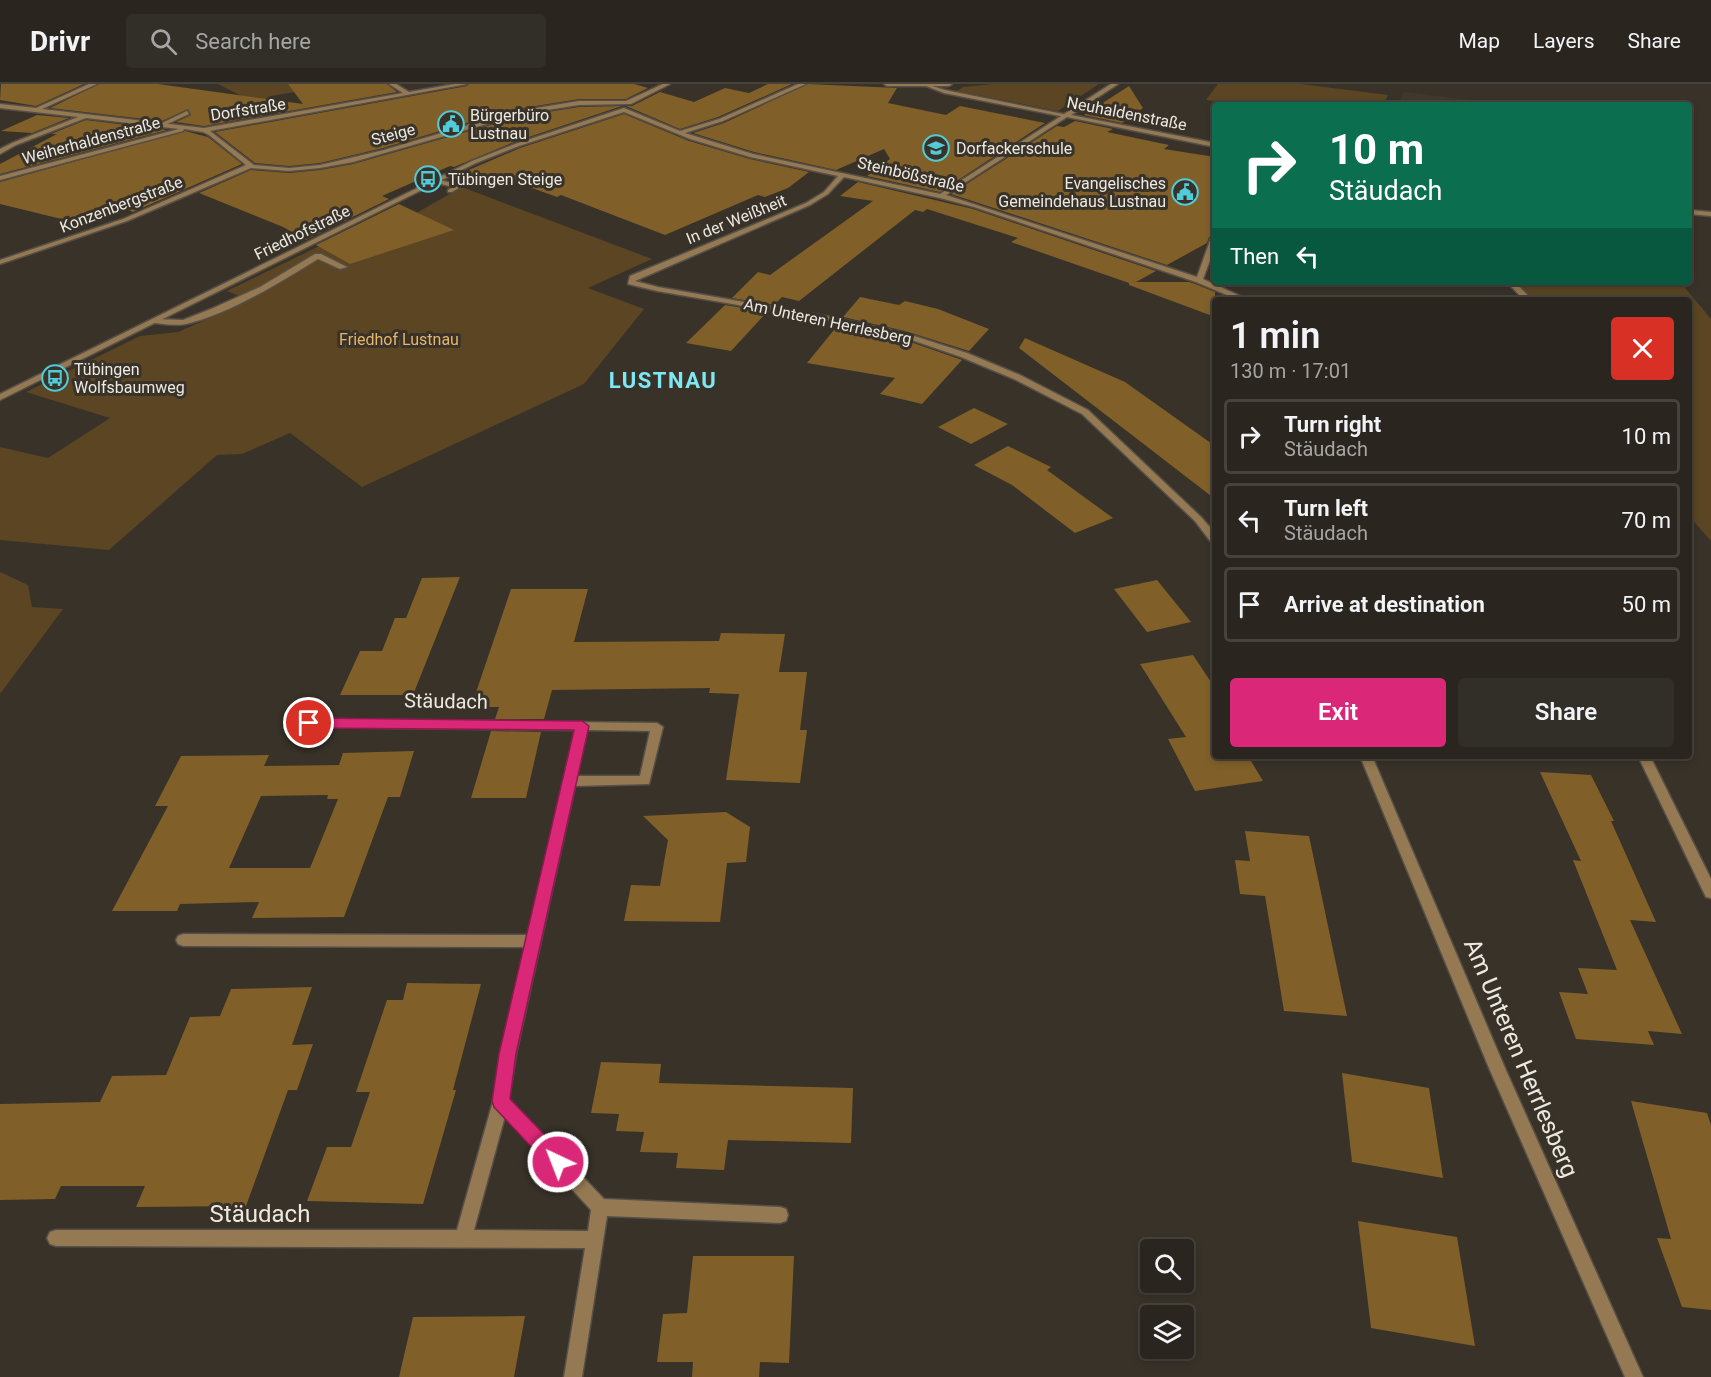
<!DOCTYPE html>
<html lang="en">
<head>
<meta charset="utf-8">
<style>
	:root { --surface:#2a261f; --page:#322e28; --text:#f1f3f6; --muted:#a5a5a4; --line:#46433d; --accent:#db2777 }
	body { margin:0; font-family:Roboto,sans-serif; background:var(--page); color:var(--text); height:100vh; display:flex; flex-direction:column; font-size:22px; white-space:nowrap }
	* { box-sizing:border-box; margin:0 }
	p { font-size:20px; color:var(--muted) }
	.icon { flex:none; width:33px; height:33px; fill:none; stroke:currentColor; stroke-width:2; stroke-linecap:round; stroke-linejoin:round }
	.map { position:relative; flex:1; overflow:hidden }
	.sheet { position:absolute; left:1212px; top:213px; width:480px; height:462px; display:flex; flex-direction:column; background:var(--surface); border-radius:6px; box-shadow:0 3px 9px #0003,0 0 0 2px var(--line) }
	.sheet>* { flex:none }
	.banner { position:absolute; left:1212px; top:18px; width:480px; height:183px; border-radius:6px; box-shadow:0 3px 9px #0003,0 0 0 2px var(--line); background:#0b6e4f; color:#fff; overflow:hidden }
	.fabs { position:absolute; left:1140px; top:1155px; display:grid; gap:12px }
	.fabs a { display:grid; place-items:center; width:54px; height:54px; border-radius:6px; background:var(--surface); box-shadow:0 3px 9px #0003,0 0 0 2px var(--line); font-size:30px }
	.pin { position:absolute; display:grid; place-items:center; width:51px; height:51px; color:#fff; margin:-26px; border:3px solid #fff; border-radius:50%; box-shadow:0 2px 6px #0007 }
	.me { position:absolute; width:66px; margin:-33px; rotate:317deg; stroke-linejoin:round; filter:drop-shadow(0 0 4px #0008) }
	.turn { display:flex; align-items:center; gap:21px; height:126px; padding:0 18px; font-size:27px }
	.turn .icon { width:78px; height:78px; stroke-width:2.5 }
	.turn b { display:block; font-size:42px; line-height:51px }
	.then { display:flex; align-items:center; height:57px; padding:0 18px; background:#0003; gap:12px; font-size:22px }
	.round { display:grid; place-items:center; flex:none; width:63px; height:63px; border-radius:6px; background:var(--page) }
	.summary { display:flex; align-items:center; justify-content:space-between; height:102px; padding:0 18px }
	h1 { font-size:36px; font-weight:600; line-height:45px }
	.primary-button { display:flex; gap:12px; margin-top:auto; padding:12px 18px }
	.primary-button a { flex:1; height:69px; border-radius:6px; background:var(--accent); color:#fff; font-size:24px; font-weight:600; line-height:69px; text-align:center }
	.primary-button a+a { background:var(--page); color:var(--text) }
	ul { padding:0; list-style:none }
	li { display:flex; align-items:center; gap:18px; height:75px; margin:0 12px 9px; padding:0 6px; border:3px solid var(--line); border-radius:6px }
	li div { flex:1 }
	li b { display:block; font-size:22px }
	li em { font-style:normal }
	header { display:flex; align-items:center; gap:36px; box-sizing:border-box; height:84px; padding:0 30px; background:var(--surface); border-bottom:2px solid var(--line) }
	header strong { font-size:28px }
	nav { display:flex; gap:33px; margin-inline-start:auto; font-size:21px }
	.search { width:420px; height:54px; background:var(--page); display:flex; align-items:center; gap:15px; box-sizing:border-box; padding:0 21px; border-radius:6px; color:var(--muted); font-size:22px }
	.map>svg:first-child { display:block }
	.built { fill:#423829 }
	.green { fill:#5b4522 }
	.building { fill:#805f29; fill-rule:evenodd }
	.lines { fill:none; stroke-linecap:round; stroke-linejoin:round }
	.service-casing { stroke:#554f47; stroke-width:3 }
	.pedestrian-casing { stroke:#554f47; stroke-width:3 }
	.minor-casing { stroke:#554f47; stroke-width:3 }
	.service { fill:#947952; fill-rule:evenodd }
	.pedestrian { fill:#947952; fill-rule:evenodd }
	.minor { fill:#947952; fill-rule:evenodd }
	.route { fill:#db2777; stroke:#8e194d; stroke-width:1.5 }
	.labels { text-anchor:middle; stroke-width:6; stroke-linejoin:round; paint-order:stroke }
	.far-street-label { font-size:16px; fill:#ece8e2; stroke:#383229 }
	.far-poi-label { font-size:16px; fill:#ece8e2; stroke:#383229; text-anchor:start }
	.far-park-label { font-size:16px; fill:#e7b567; stroke:#383229 }
	.street-label { font-size:20px; fill:#ece8e2; stroke:#383229 }
	.far-district-label { font-size:22px; font-weight:bold; letter-spacing:1.5px; fill:#7de7f4; stroke:#383229 }
	.near-street-label { font-size:24px; fill:#ece8e2; stroke:#383229 }
</style>
</head>
<body>
<header>
<strong>Drivr</strong>
<div class="search"><svg class="icon" aria-label="search" viewBox="0 0 24 24"><circle cx="10" cy="10" r="6"/><path d="M15 15l6 6"/></svg>Search here</div>
<nav><a>Map</a><a>Layers</a><a>Share</a></nav>
</header>
<div class="map">
<svg width="1711" height="1293" viewBox="0 0 1711 1293">
	<rect width="100%" height="100%" fill="#383229"/>
	<path class="built" d="M 1404,8 L 1514,21 L 1398,21 Z"/>
	<g class="green">
		<path d="M 218,0 L 311,0 L 313,5 L 271,12 L 267,17 L 255,19 Z"/>
		<path d="M 993,0 L 1099,0 L 1058,27 L 957,7 L 963,3 Z"/>
		<path d="M 1218,0 L 1301,0 L 1388,11 L 1383,21 L 1245,21 L 1206,16 Z"/>
		<path d="M 462,103 L 652,175 L 588,204 L 644,225 L 584,300 L 362,403 L 290,349 L 242,370 L 217,371 L 109,466 L 0,456 L 0,363 L 48,374 L 110,334 L 26,308 L 140,252 L 178,248 L 250,216 L 227,207 L 383,131 L 404,136 Z"/>
		<path d="M 1511,198 L 1680,198 L 1711,235 L 1711,457 L 1689,432 L 1689,216 L 1528,216 Z"/>
		<path d="M 0,488 L 28,501 L 32,523 L 63,525 L 0,610 Z"/>
	</g>
	<g class="building">
		<path d="M 1,0 L 84,0 L 36,22 L 0,16 Z"/>
		<path d="M 99,0 L 158,0 L 303,20 L 288,0 L 387,0 L 397,8 L 204,42 L 176,38 L 191,31 L 188,25 L 162,37 L 50,24 Z"/>
		<path d="M 469,0 L 634,0 L 648,4 L 626,15 L 579,15 L 511,26 L 383,64 L 320,79 L 289,82 L 255,79 L 215,48 L 467,2 Z"/>
		<path d="M 768,0 L 792,0 L 718,33 L 680,45 L 626,22 L 632,22 L 660,8 L 694,18 L 725,4 L 749,9 Z"/>
		<path d="M 808,0 L 897,4 L 888,19 L 946,31 L 960,22 L 1045,39 L 940,108 L 867,92 L 890,75 L 884,65 L 836,86 L 754,68 L 693,49 L 724,39 Z"/>
		<path d="M 1129,2 L 1143,24 L 1122,39 L 1084,31 Z"/>
		<path d="M 622,22 L 514,58 L 454,83 L 450,82 L 382,112 L 389,115 L 306,156 L 283,143 L 199,109 L 251,86 L 289,89 L 320,86 L 353,80 L 522,32 L 579,23 Z"/>
		<path d="M 624,30 L 689,57 L 750,75 L 809,88 L 788,104 L 765,113 L 758,111 L 665,151 L 561,111 L 557,113 L 515,98 L 500,103 L 464,88 L 520,64 Z"/>
		<path d="M 37,31 L 69,34 L 32,49 L 1,47 Z"/>
		<path d="M 86,36 L 167,46 L 0,90 L 0,80 L 57,50 L 51,50 Z"/>
		<path d="M 1075,37 L 1113,45 L 1107,48 L 1169,61 L 1164,65 L 1215,73 L 1215,150 L 1209,153 L 1207,159 L 1167,181 L 951,110 L 1057,42 L 1064,43 Z"/>
		<path d="M 185,47 L 208,53 L 242,80 L 133,128 L 128,126 L 86,141 L 0,120 L 0,98 Z"/>
		<path d="M 858,98 L 973,125 L 1156,187 L 1136,198 L 1189,198 L 1195,200 L 1215,208 L 1215,233 L 1129,201 L 1129,199 L 1011,158 L 1018,154 L 927,125 L 923,128 L 915,126 L 799,217 L 782,213 L 774,221 L 732,214 L 758,188 L 770,191 L 873,117 L 840,112 Z"/>
		<path d="M 399,120 L 454,146 L 350,180 L 316,161 Z"/>
		<path d="M 860,213 L 899,221 L 905,217 L 938,225 L 989,245 L 969,267 L 905,247 L 843,233 Z"/>
		<path d="M 725,221 L 767,228 L 731,267 L 686,259 Z"/>
		<path d="M 838,241 L 902,255 L 962,276 L 922,320 L 880,310 L 895,294 L 807,279 Z"/>
		<path d="M 1025,254 L 1125,298 L 1215,362 L 1215,415 L 1019,264 Z"/>
		<path d="M 974,324 L 1008,340 L 971,360 L 938,343 Z"/>
		<path d="M 1008,362 L 1051,383 L 1047,386 L 1113,434 L 1075,449 L 1012,401 L 974,381 Z"/>
		<path d="M 460,493 L 413,611 L 340,611 L 360,567 L 382,567 L 395,534 L 406,534 L 422,494 Z"/>
		<path d="M 1157,496 L 1191,538 L 1147,548 L 1114,505 Z"/>
		<path d="M 511,505 L 588,505 L 574,558 L 719,557 L 721,549 L 785,550 L 779,588 L 807,588 L 800,646 L 807,646 L 800,699 L 726,696 L 739,610 L 709,609 L 710,604 L 552,606 L 544,635 L 495,635 L 499,623 L 471,623 Z"/>
		<path d="M 1193,571 L 1215,604 L 1215,672 L 1248,672 L 1263,697 L 1195,707 L 1168,655 L 1186,653 L 1140,580 Z"/>
		<path d="M 491,647 L 541,648 L 526,714 L 471,714 Z"/>
		<path d="M 414,667 L 400,713 L 388,713 L 344,833 L 252,834 L 259,818 L 180,820 L 177,827 L 112,827 L 168,722 L 155,722 L 181,672 L 269,671 L 264,682 L 339,681 L 343,669 ZM 328,711 L 327,715 L 338,715 L 310,784 L 229,784 L 261,712 Z"/>
		<path d="M 1540,688 L 1591,691 L 1614,737 L 1611,737 L 1656,838 L 1630,836 L 1682,950 L 1648,947 L 1654,961 L 1576,955 L 1559,908 L 1588,910 L 1578,884 L 1617,886 L 1573,776 L 1581,777 Z"/>
		<path d="M 726,728 L 750,743 L 746,778 L 727,779 L 720,838 L 624,837 L 631,801 L 660,802 L 664,778 L 668,756 L 643,732 Z"/>
		<path d="M 1245,747 L 1309,752 L 1347,932 L 1284,927 L 1265,812 L 1240,810 L 1235,776 L 1250,777 Z"/>
		<path d="M 407,899 L 481,900 L 453,1006 L 456,1006 L 423,1120 L 307,1117 L 327,1063 L 351,1063 L 370,1008 L 356,1008 L 387,916 L 403,916 Z"/>
		<path d="M 312,903 L 292,961 L 313,960 L 297,1006 L 288,1006 L 246,1122 L 136,1123 L 145,1102 L 61,1102 L 55,1115 L 0,1116 L 0,1020 L 100,1018 L 112,992 L 166,991 L 190,933 L 220,932 L 231,905 Z"/>
		<path d="M 601,978 L 661,980 L 659,999 L 853,1004 L 851,1059 L 728,1056 L 724,1086 L 676,1084 L 678,1069 L 640,1068 L 644,1048 L 616,1047 L 619,1030 L 591,1029 Z"/>
		<path d="M 1342,989 L 1429,1004 L 1443,1094 L 1352,1078 Z"/>
		<path d="M 1631,1017 L 1707,1029 L 1711,1041 L 1711,1226 L 1682,1223 L 1657,1154 L 1671,1155 Z"/>
		<path d="M 1358,1137 L 1457,1153 L 1475,1262 L 1371,1244 Z"/>
		<path d="M 693,1172 L 794,1172 L 789,1279 L 760,1278 L 759,1293 L 692,1293 L 693,1278 L 657,1278 L 663,1230 L 687,1229 Z"/>
		<path d="M 525,1232 L 514,1293 L 399,1293 L 413,1233 Z"/>
	</g>
	<g class="lines">
		<g class="service-casing">
			<g id="service">
				<path d="M 187,27 L 189,30 L 163,42 L 158,41 Z"/>
				<path d="M 435,95 L 461,101 L 462,102 L 452,108 L 448,108 L 448,106 L 453,103 L 433,98 L 432,97 Z"/>
				<path d="M 315,170 L 321,170 L 347,183 L 340,185 L 318,175 C 281,198 229,230 186,240 C 176,242 164,240 154,239 L 150,237 L 154,235 L 183,236 L 211,225 L 260,203 Z"/>
			</g>
		</g>
		<g class="pedestrian-casing">
			<path id="pedestrian" d="M 926,0 L 945,6 L 1068,31 L 1065,33 L 944,9 L 926,2 Z"/>
		</g>
		<g class="minor-casing">
			<g id="minor">
				<path d="M 89,0 L 97,0 L 42,25 L 204,44 L 403,9 L 389,0 L 396,0 L 409,8 L 455,0 L 467,0 L 210,47 L 254,81 L 289,84 L 320,81 L 384,66 L 512,28 L 579,17 L 626,17 L 663,0 L 670,0 L 631,20 L 579,21 L 522,30 L 353,78 L 320,84 L 289,87 L 251,84 L 127,137 L 0,180 L 0,176 L 123,135 L 246,81 L 209,51 L 203,48 L 184,45 L 183,47 L 0,96 L 0,92 L 179,45 L 86,34 L 16,61 L 0,70 L 0,65 L 12,59 L 78,33 L 0,24 L 0,20 L 36,24 Z"/>
				<path d="M 798,0 L 806,0 L 723,37 L 685,49 L 753,70 L 940,110 L 1111,0 L 1118,0 L 1071,31 L 1215,59 L 1215,63 L 1067,33 L 946,111 L 1197,193 L 1211,154 L 1215,152 L 1215,163 L 1203,195 L 1249,216 L 1239,216 L 1196,198 L 974,123 L 940,114 L 844,93 L 828,110 L 810,121 L 635,197 L 658,203 L 831,233 L 905,249 L 967,269 L 1020,291 L 1088,326 L 1201,433 L 1215,449 L 1215,459 L 1211,458 L 1195,437 L 1082,330 L 1014,295 L 961,273 L 903,253 L 831,237 L 657,207 L 628,200 L 630,192 L 806,119 L 824,108 L 838,92 L 750,73 L 690,55 L 624,28 L 519,62 L 476,79 L 0,316 L 0,310 L 472,77 L 515,60 L 624,24 L 680,47 L 719,35 Z"/>
				<path d="M 884,0 L 952,0 L 949,2 L 887,2 Z"/>
				<path d="M 1689,126 L 1711,128 L 1711,132 L 1689,130 Z"/>
				<path d="M 1507,198 L 1515,198 L 1532,216 L 1524,216 Z"/>
				<path d="M 309,635 L 657,639 L 663,643 L 649,700 L 575,702 L 516,970 L 509,1015 L 604,1115 L 780,1123 L 786,1125 L 788,1131 L 786,1137 L 780,1139 L 607,1132 L 582,1293 L 564,1293 L 585,1164 L 56,1162 L 50,1160 L 47,1154 L 50,1148 L 56,1146 L 457,1146 L 493,1017 L 500,970 L 525,863 L 183,862 L 178,860 L 176,856 L 178,852 L 183,850 L 528,851 L 575,646 L 309,643 L 303,639 ZM 587,646 L 650,647 L 640,692 L 577,692 ZM 505,1032 L 591,1126 L 588,1147 L 474,1146 Z"/>
				<path d="M 1360,672 L 1372,672 L 1505,984 L 1643,1293 L 1625,1293 L 1489,984 Z"/>
				<path d="M 1638,672 L 1650,672 L 1711,795 L 1711,814 L 1706,813 L 1704,809 Z"/>
			</g>
		</g>
		<use href="#service" class="service"/>
		<use href="#pedestrian" class="pedestrian"/>
		<use href="#minor" class="minor"/>
	</g>
	<path class="route" d="M 309,634 L 582,637 L 589,642 L 516,970 L 510,1015 L 564,1071 L 567,1078 L 564,1084 L 558,1086 L 551,1084 L 494,1023 L 492,1017 L 499,970 L 574,646 L 309,644 L 302,639 Z"/>
	<defs>
		<g id="civic-ring" transform="scale(1.35)"><circle r="9.5" fill="#383229" stroke="#52cbd9" stroke-width="1.5"/><path d="M-.6-6.5H3V-4.5H.6V-3L4-1V1h2V6H-6V1h2V-1L-.6-3ZM-1.2 2.5V6h2.4V2.5Z" fill="#52cbd9"/></g>
		<g id="school-ring" transform="scale(1.35)"><circle r="9.5" fill="#383229" stroke="#52cbd9" stroke-width="1.5"/><path d="M0-5L7-2L0 1L-7-2ZM-4 1L0 2.5L4 1V4Q0 6-4 4Z" fill="#52cbd9"/></g>
		<g id="bus-ring" transform="scale(1.35)"><circle r="9.5" fill="#383229" stroke="#52cbd9" stroke-width="1.5"/><path d="M-5-6H5V4H4V6H2V4H-2V6H-4V4H-5ZM-3.5-4V0h7V-4ZM-3.5 1.2v1.5H-2V1.2ZM2 1.2v1.5H3.5V1.2Z" fill="#52cbd9"/></g>
	</defs>
	<g fill-rule="evenodd">
		<use href="#civic-ring" x="451" y="40"/>
		<use href="#school-ring" x="936" y="64"/>
		<use href="#bus-ring" x="428" y="95"/>
		<use href="#civic-ring" x="1185" y="108"/>
		<use href="#bus-ring" x="55" y="294"/>
	</g>
	<g class="labels">
		<g class="far-street-label">
			<text transform="translate(248 25) rotate(-9)" y="6">Dorfstraße</text>
			<text transform="translate(1127 29) rotate(11)" y="6">Neuhaldenstraße</text>
			<text transform="translate(393 50) rotate(-15)" y="6">Steige</text>
			<text transform="translate(91 56) rotate(-15)" y="6">Weiherhaldenstraße</text>
			<text transform="translate(911 90) rotate(13)" y="6">Steinbößstraße</text>
			<text transform="translate(121 120) rotate(-21)" y="6">Konzenbergstraße</text>
			<text transform="translate(736 135) rotate(-22)" y="6">In der Weißheit</text>
			<text transform="translate(302 148) rotate(-26)" y="6">Friedhofstraße</text>
			<text transform="translate(828 237) rotate(12)" y="6">Am Unteren Herrlesberg</text>
		</g>
		<g class="far-poi-label">
			<text x="470" y="37">Bürgerbüro<tspan x="470" dy="18">Lustnau</tspan></text>
			<text x="956" y="70">Dorfackerschule</text>
			<text x="448" y="101">Tübingen Steige</text>
			<text x="1166" y="105" text-anchor="end">Evangelisches<tspan x="1166" dy="18">Gemeindehaus Lustnau</tspan></text>
			<text x="74" y="291">Tübingen<tspan x="74" dy="18">Wolfsbaumweg</tspan></text>
		</g>
		<g class="far-park-label">
			<text x="399" y="261">Friedhof Lustnau</text>
		</g>
		<g class="street-label">
			<text transform="translate(446 617) rotate(1)" y="7">Stäudach</text>
		</g>
		<g class="far-district-label">
			<text x="663" y="304">LUSTNAU</text>
		</g>
		<g class="near-street-label">
			<text transform="translate(1521 974) rotate(67)" y="8">Am Unteren Herrlesberg</text>
			<text x="260" y="1138">Stäudach</text>
		</g>
	</g>
</svg>
<div class="fabs">
<a><svg class="icon" aria-label="search" viewBox="0 0 24 24"><circle cx="10" cy="10" r="6"/><path d="M15 15l6 6"/></svg></a>
<a><svg class="icon" aria-label="layers" viewBox="0 0 24 24"><path d="M12 4l9 5-9 5-9-5zM3 14l9 5 9-5"/></svg></a>
</div>
<div class="pin" style="left:309px;top:639px;background:#d93025"><svg class="icon" aria-label="arrive" viewBox="0 0 24 24"><path d="M6 21V4h12l-3 4 3 4H6"/></svg></div>
<svg class="me" style="left:558px;top:1078px" viewBox="-20 -20 40 40"><circle r="17" fill="#db2777" stroke="#fff" stroke-width="3"/><path d="M0-11L8 9 0 5-8 9z" fill="#fff"/></svg>
<div class="banner">
<div class="turn"><svg class="icon" aria-label="right" viewBox="0 0 24 24"><path d="M7 20v-9h11M14 6l5 5-5 5"/></svg><div><b>10 m</b>Stäudach</div></div>
<div class="then">Then<svg class="icon" aria-label="left" viewBox="0 0 24 24"><path d="M17 20v-9H6M10 6l-5 5 5 5"/></svg></div>
</div>
<section class="sheet">
<div class="summary"><div><h1>1 min</h1><p>130 m · 17:01</p></div><a class="round" style="background:#d93025;color:#fff"><svg class="icon" aria-label="close" viewBox="0 0 24 24"><path d="M6 6l12 12M18 6L6 18"/></svg></a></div>
<ul>
<li><svg class="icon" aria-label="right" viewBox="0 0 24 24"><path d="M7 20v-9h11M14 6l5 5-5 5"/></svg><div><b>Turn right</b><p>Stäudach</p></div><em>10 m</em></li>
<li><svg class="icon" aria-label="left" viewBox="0 0 24 24"><path d="M17 20v-9H6M10 6l-5 5 5 5"/></svg><div><b>Turn left</b><p>Stäudach</p></div><em>70 m</em></li>
<li><svg class="icon" aria-label="arrive" viewBox="0 0 24 24"><path d="M6 21V4h12l-3 4 3 4H6"/></svg><div><b>Arrive at destination</b></div><em>50 m</em></li>
</ul>
<div class="primary-button"><a>Exit</a><a>Share</a></div>
</section>
</div>
</body>
</html>
